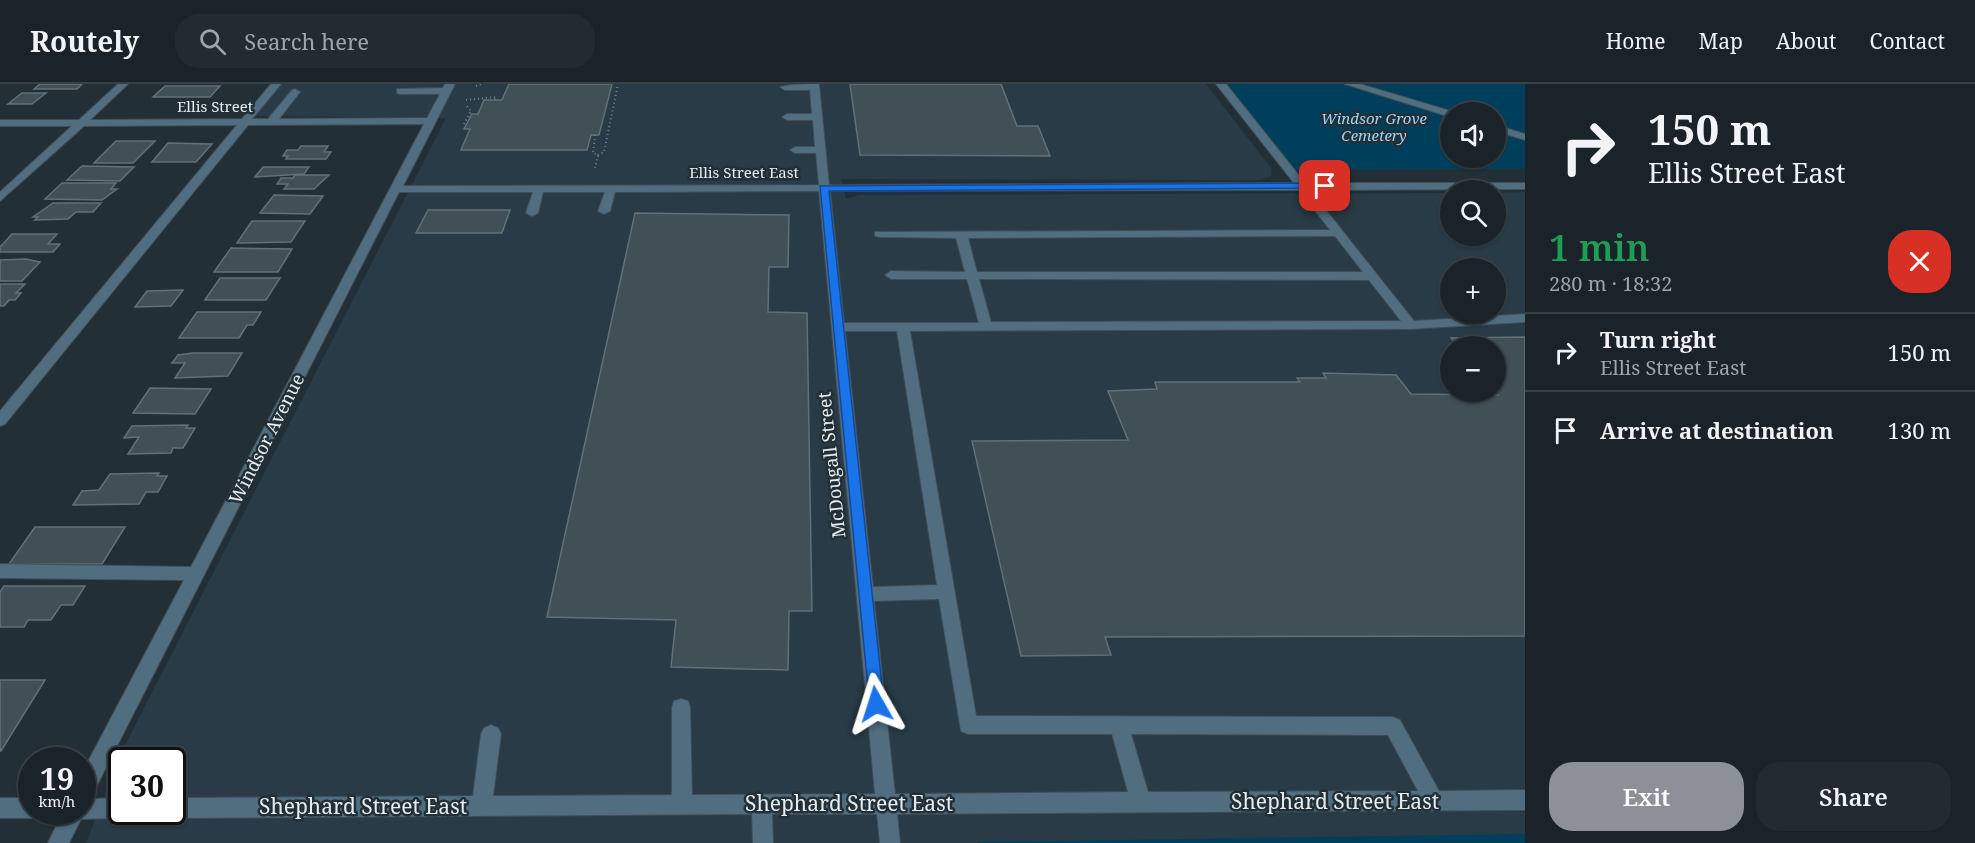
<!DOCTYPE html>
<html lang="en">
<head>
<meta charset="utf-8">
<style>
	:root { --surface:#1a2329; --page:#232b31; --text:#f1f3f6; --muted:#9fa4a8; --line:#384046; --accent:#8c9099 }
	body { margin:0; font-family:"Noto Serif",serif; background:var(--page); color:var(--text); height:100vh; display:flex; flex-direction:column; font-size:22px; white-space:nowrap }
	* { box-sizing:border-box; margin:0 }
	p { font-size:20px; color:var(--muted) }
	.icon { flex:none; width:33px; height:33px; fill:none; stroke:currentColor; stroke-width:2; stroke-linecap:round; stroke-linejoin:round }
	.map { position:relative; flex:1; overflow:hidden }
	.side { display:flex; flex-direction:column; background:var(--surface); width:450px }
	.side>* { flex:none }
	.guide { background:#1a2329; color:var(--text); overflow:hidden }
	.buttons { position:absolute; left:1440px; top:18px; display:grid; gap:12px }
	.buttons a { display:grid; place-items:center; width:66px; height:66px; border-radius:50%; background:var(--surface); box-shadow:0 2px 4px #0004,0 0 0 2px var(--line); font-size:30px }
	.speed { position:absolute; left:18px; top:663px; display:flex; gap:12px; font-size:30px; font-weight:700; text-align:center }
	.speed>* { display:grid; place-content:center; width:78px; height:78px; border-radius:50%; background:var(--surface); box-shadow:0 2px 4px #0004,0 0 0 2px var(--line); line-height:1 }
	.speed small { font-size:15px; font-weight:400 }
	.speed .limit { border:3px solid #111; border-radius:9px; background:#fff; color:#111 }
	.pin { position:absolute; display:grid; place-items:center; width:51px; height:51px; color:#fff; margin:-26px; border-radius:12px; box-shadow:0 3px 9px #0006 }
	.me { position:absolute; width:66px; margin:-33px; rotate:354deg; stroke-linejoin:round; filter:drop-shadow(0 0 4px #0008) }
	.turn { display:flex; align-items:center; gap:21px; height:126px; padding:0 24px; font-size:27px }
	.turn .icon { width:78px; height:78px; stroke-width:2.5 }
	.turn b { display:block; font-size:42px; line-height:51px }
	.round { display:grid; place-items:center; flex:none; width:63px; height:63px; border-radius:24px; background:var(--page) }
	.summary { display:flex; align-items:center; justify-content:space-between; height:102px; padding:0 24px }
	h1 { font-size:36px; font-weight:600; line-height:45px; color:#1e9e55 }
	.button { display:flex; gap:12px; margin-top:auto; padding:12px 24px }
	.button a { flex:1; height:69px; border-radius:24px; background:var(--accent); color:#fff; font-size:24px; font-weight:600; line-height:69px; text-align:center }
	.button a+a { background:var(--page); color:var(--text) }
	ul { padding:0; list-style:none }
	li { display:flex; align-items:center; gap:18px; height:78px; padding:0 24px; border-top:2px solid var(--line) }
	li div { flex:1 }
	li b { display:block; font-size:22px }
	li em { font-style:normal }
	header { display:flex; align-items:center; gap:36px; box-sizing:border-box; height:84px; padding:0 30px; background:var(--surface); border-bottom:2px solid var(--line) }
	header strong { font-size:28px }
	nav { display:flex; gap:33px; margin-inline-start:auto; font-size:21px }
	.search { width:420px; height:54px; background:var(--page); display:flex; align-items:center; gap:15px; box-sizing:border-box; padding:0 21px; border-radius:24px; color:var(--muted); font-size:22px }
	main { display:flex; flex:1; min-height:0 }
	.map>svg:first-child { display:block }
	.built { fill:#283b46; fill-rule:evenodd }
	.green { fill:#003f5c; fill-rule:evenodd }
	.building { fill:#414f57; stroke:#627079; stroke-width:1.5 }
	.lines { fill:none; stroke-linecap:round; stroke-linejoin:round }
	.minor-casing { stroke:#424d55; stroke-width:2 }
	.path { stroke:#768087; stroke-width:2; stroke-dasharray:1 3; stroke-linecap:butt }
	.minor { fill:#506e80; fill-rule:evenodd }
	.route { fill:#1a73e8; stroke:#114b97; stroke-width:1.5 }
	.labels { text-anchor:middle; stroke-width:5; stroke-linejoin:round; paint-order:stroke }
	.far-street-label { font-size:15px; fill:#e4ecf1; stroke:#232f37 }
	.far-park-label { font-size:15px; font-style:italic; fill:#9ad5f9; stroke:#232f37 }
	.street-label { font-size:18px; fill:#e4ecf1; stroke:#232f37 }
	.near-street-label { font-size:21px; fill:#e4ecf1; stroke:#232f37 }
</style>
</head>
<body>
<header>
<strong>Routely</strong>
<div class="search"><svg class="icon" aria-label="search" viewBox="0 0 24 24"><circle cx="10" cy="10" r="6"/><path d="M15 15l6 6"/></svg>Search here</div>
<nav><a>Home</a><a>Map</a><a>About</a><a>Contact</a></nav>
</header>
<main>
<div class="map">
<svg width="1525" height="759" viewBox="0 0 1525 759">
	<rect width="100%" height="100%" fill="#232f37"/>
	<path class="built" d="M 281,0 L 1206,0 L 1272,85 L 1271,93 L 1258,96 L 841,95 L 846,115 L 859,111 L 1450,109 L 1450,152 L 1496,152 L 1496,109 L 1525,108 L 1525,759 L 86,759 L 122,667 L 446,34 L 255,32 ZM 1450,184 L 1496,184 L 1496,230 L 1450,230 ZM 1450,262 L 1496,262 L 1496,308 L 1450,308 ZM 122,676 L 172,676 L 172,728 L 122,728 Z"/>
	<g class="green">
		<path d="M 1223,0 L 1525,0 L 1525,85 L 1290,86 ZM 1450,28 L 1496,28 L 1496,74 L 1450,74 Z"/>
		<path d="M 1525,750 L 1525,759 L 977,759 L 979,758 Z"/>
	</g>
	<g class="building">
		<path d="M 40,0 L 82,0 L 77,5 L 34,5 Z"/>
		<path d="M 509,0 L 612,0 L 599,51 L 591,51 L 587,66 L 461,66 L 470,45 L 464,45 L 472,30 L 478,30 L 484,16 L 502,16 Z"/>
		<path d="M 850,0 L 1001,0 L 1017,42 L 1038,42 L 1050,72 L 860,71 Z"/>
		<path d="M 165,2 L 220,2 L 210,13 L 153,13 Z"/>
		<path d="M 22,9 L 46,9 L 32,20 L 8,20 Z"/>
		<path d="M 116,57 L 155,57 L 133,79 L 94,79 Z"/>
		<path d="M 168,59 L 212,60 L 196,78 L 152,78 Z"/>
		<path d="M 301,62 L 328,62 L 324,68 L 331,68 L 326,75 L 286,75 L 288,72 L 283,72 L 287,66 L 298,66 Z"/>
		<path d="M 82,82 L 134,83 L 120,97 L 67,96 Z"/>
		<path d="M 263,83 L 309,83 L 304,90 L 255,93 Z"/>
		<path d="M 295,91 L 329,91 L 314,105 L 284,105 L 288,100 L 277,100 L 281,94 L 293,94 Z"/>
		<path d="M 62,99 L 116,99 L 111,105 L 117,105 L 102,116 L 45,115 Z"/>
		<path d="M 274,111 L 323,112 L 310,130 L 260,129 Z"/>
		<path d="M 53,119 L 101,119 L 93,128 L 76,128 L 68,135 L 35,136 L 38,133 L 33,133 Z"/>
		<path d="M 428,126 L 510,126 L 502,149 L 416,149 Z"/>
		<path d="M 635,129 L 789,131 L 788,183 L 769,183 L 768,228 L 807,229 L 812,527 L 789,527 L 788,586 L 671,583 L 676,536 L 547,533 Z"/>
		<path d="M 252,137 L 305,137 L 291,158 L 237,159 Z"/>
		<path d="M 12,150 L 57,150 L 48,160 L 60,160 L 53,168 L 0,168 L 0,163 Z"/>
		<path d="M 231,164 L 292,165 L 278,188 L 214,188 Z"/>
		<path d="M 26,175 L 40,178 L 22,197 L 0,197 L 0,176 Z"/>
		<path d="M 220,194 L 280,194 L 266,216 L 205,216 Z"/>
		<path d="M 0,200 L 25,200 L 16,209 L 21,209 L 15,216 L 9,216 L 4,222 L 0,222 Z"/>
		<path d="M 183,206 L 171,222 L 135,223 L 147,207 Z"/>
		<path d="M 197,228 L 261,228 L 253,241 L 247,241 L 239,254 L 179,254 Z"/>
		<path d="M 1525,253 L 1525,552 L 1105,553 L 1111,571 L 1021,572 L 972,357 L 1128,356 L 1108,307 L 1157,305 L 1155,298 L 1300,298 L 1297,294 L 1326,294 L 1323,289 L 1396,291 L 1411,310 L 1498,311 L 1495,308 L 1496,262 L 1458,262 L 1451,254 Z"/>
		<path d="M 193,269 L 242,269 L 228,292 L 175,294 L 185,279 L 172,279 L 178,271 Z"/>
		<path d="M 150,304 L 211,305 L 195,330 L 133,329 Z"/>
		<path d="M 188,341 L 186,344 L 195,344 L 183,364 L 173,364 L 171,369 L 128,370 L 139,353 L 124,354 L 132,342 Z"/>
		<path d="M 159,389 L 157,392 L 167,392 L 158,408 L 146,408 L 139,420 L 73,421 L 82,407 L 99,406 L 110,390 Z"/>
		<path d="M 35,443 L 125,443 L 102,480 L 9,480 Z"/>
		<path d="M 4,502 L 85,502 L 73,521 L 61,521 L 51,536 L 28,536 L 24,543 L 0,543 L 0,508 Z"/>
		<path d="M 0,596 L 45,596 L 1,667 L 0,667 Z"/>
	</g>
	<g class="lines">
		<g class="minor-casing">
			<g id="minor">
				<path d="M 118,0 L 128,0 L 90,36 L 242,35 L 271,0 L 281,0 L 252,35 L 268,35 L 292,6 L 295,5 L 300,8 L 279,35 L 427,34 L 440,10 L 400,10 L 397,9 L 397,5 L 443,4 L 445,0 L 455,0 L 403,102 L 819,101 L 816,69 L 795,69 L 790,66 L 795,63 L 815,63 L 813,36 L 787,36 L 782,33 L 787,30 L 812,30 L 810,6 L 785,6 L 780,3 C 790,0 807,0 819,0 L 829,101 L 1294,99 L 1216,0 L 1226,0 L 1305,99 L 1525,99 L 1525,105 L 1310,106 L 1414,237 L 1525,230 L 1525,238 L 1411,245 L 910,247 L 976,632 L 1393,633 L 1400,636 L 1439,707 L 1525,706 L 1525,726 L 897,730 L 900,759 L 880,759 L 877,730 L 772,730 L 773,759 L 753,759 L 752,730 L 172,734 L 165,731 L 163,728 L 172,728 L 172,714 L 473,712 L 481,650 L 484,644 L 491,641 L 498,644 L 501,650 L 493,712 L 672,711 L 672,623 L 674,617 L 681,615 L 688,617 L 690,623 L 692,711 L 875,710 L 819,107 L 615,108 L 610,127 L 604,130 L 598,127 L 605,108 L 543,108 L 538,129 L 532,132 L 526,129 L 533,108 L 399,108 L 90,715 L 122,714 L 122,728 L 131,728 L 129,731 L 122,734 L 81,735 L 69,759 L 48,759 L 63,728 L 82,728 L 82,689 L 184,496 L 0,494 L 0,480 L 191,483 L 424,40 L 248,41 L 5,340 L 0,342 L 0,327 L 237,41 L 84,42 L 0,117 L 0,108 L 72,42 L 0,42 L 0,36 L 79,36 ZM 1299,106 L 1330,146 L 875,148 L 875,152 L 879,153 L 956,154 L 965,188 L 891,187 L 885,191 L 891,195 L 967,195 L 979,239 L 844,239 L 830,107 ZM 1335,152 L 1363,188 L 977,188 L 968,154 ZM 979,195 L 1369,196 L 1401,237 L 991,238 ZM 845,247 L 897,247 L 937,501 L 873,503 ZM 939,515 L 961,647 L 968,650 L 1112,650 L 1128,708 L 895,710 L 874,517 ZM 1131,650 L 1388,651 L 1418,707 L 1148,708 Z"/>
				<path d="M 1345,0 L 1360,0 L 1454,28 L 1450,28 L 1450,33 L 1447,32 Z"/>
				<path d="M 1496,41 L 1525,50 L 1525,56 L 1496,47 Z"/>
				<path d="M 0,714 L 32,714 L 32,728 L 41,728 L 39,731 L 32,734 L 0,734 Z"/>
			</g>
		</g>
		<g class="path">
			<path d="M 476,2 L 481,0"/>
			<path d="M 466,16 L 496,13 L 494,16"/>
			<path d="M 464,40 L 471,27 L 465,20"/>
			<path d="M 595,51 L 593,69 L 598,71 L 595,84"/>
			<path d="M 598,71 L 604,68 L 618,0"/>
		</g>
		<use href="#minor" class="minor"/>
	</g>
	<path class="route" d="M 1325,99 L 1330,102 L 1328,104 L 829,107 L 884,620 L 882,625 L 876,627 L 870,625 L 820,102 Z"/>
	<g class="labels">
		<g class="far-street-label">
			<text x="215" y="28">Ellis Street</text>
			<text x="744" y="94">Ellis Street East</text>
		</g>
		<g class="far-park-label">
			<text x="1374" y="40">Windsor Grove<tspan x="1374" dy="17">Cemetery</tspan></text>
		</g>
		<g class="street-label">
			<text transform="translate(267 355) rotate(-63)" y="6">Windsor Avenue</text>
			<text transform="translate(832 381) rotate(-96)" y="6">McDougall Street</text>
		</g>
		<g class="near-street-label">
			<text x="1335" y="725">Shephard Street East</text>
			<text x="849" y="727">Shephard Street East</text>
			<text x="363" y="730">Shephard Street East</text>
		</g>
	</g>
</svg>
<div class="buttons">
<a><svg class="icon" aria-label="sound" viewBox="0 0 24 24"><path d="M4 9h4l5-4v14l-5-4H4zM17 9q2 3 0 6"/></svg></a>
<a><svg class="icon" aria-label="search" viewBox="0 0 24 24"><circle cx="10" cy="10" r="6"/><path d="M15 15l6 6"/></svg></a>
<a>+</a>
<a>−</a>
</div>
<div class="speed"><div>19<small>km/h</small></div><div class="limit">30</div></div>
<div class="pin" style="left:1325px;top:102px;background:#d93025"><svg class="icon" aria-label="arrive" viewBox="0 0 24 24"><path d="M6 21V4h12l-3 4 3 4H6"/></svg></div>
<svg class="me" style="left:876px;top:620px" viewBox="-20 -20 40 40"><path d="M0-17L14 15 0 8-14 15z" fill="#1a73e8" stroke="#fff" stroke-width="4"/></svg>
</div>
<section class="side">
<div class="guide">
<div class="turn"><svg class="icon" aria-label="right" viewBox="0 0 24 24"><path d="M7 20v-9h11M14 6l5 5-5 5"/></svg><div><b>150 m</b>Ellis Street East</div></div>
</div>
<div class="summary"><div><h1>1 min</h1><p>280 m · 18:32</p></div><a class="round" style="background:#d93025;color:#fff"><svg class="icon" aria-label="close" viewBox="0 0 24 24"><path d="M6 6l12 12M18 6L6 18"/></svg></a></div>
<ul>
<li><svg class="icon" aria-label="right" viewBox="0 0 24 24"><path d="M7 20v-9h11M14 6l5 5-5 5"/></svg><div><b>Turn right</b><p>Ellis Street East</p></div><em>150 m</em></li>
<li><svg class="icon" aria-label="arrive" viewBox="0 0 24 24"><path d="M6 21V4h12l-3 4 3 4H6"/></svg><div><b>Arrive at destination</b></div><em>130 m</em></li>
</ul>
<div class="button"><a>Exit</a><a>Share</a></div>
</section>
</main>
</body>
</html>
